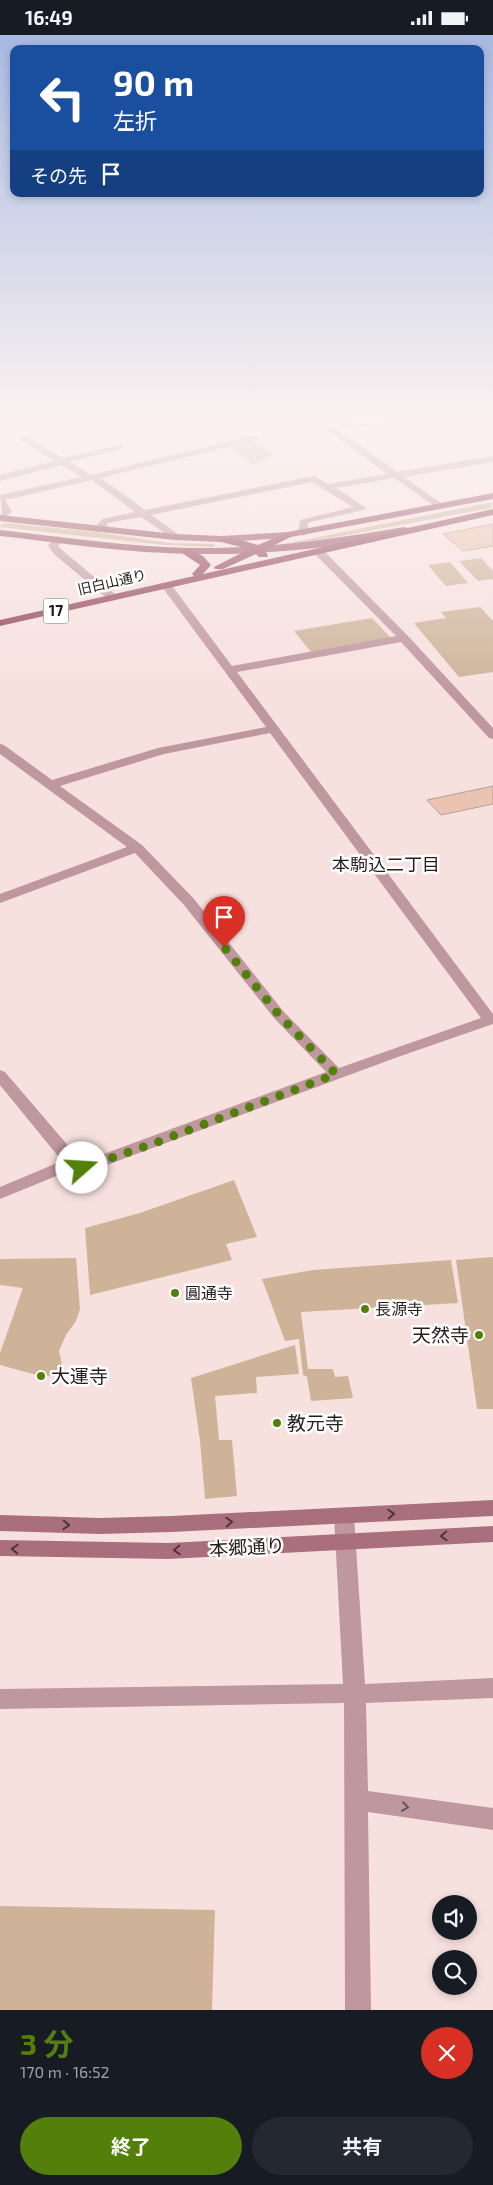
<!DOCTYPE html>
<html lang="ja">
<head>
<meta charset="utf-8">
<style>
	:root { --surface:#171b24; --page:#242831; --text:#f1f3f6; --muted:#9ea1a6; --accent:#52800b }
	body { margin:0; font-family:"Exo 2","Noto Sans JP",sans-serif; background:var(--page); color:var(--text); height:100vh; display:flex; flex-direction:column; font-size:19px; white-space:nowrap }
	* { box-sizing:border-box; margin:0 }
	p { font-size:16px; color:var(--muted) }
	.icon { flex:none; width:28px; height:28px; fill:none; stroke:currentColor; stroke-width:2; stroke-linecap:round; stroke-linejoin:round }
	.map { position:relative; height:1975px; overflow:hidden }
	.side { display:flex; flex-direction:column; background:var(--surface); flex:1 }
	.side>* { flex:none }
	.guide { position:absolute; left:10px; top:10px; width:474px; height:152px; border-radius:10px; box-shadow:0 2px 8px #0003; background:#1a4fa0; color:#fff; overflow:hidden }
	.controls { position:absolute; left:432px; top:1860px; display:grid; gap:10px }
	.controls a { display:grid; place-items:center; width:45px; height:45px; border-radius:50%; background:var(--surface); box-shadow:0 2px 8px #0003; font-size:25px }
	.pin { position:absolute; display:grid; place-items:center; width:42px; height:42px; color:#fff; margin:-51px -21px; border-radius:50% 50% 50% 0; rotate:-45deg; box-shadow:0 0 5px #0007 }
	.pin .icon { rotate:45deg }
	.me { position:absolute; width:55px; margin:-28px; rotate:71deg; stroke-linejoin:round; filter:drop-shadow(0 0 4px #0008) }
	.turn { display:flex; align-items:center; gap:18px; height:105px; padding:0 20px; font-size:22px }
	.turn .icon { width:65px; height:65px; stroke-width:2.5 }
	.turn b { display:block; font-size:35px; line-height:42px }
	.then { display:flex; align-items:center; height:48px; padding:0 20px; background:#0003; gap:10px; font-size:19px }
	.round { display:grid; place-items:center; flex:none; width:52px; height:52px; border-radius:26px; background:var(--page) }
	.overview { display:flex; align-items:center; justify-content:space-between; height:85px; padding:0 20px }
	h1 { font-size:30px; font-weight:700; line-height:38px; color:var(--accent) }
	.cta { display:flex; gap:10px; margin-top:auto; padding:10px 20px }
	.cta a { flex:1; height:58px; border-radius:30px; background:var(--accent); color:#fff; font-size:20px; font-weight:700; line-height:58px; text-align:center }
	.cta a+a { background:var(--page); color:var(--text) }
	.status { display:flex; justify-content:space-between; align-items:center; height:35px; padding:0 25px; background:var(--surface); direction:ltr }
	.status svg { height:14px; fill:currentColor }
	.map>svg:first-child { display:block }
	.green { fill:#ceb399 }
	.building { fill:#eac3b1; stroke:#b3a199 }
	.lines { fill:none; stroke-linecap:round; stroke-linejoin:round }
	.minor { fill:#bf979f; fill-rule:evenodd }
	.secondary { fill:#a96f7c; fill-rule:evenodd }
	.primary { fill:#985264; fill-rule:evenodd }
	.trunk { fill:#90455a; fill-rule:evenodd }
	.oneway { stroke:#4d3639 }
	.oneway2 { stroke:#6a5457 }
	.route { stroke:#52800b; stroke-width:9; stroke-dasharray:0 16.2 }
	.poi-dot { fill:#52800b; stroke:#fff; stroke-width:2 }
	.labels { text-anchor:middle; stroke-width:5; stroke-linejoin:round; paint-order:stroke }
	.far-street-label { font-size:14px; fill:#251d1c; stroke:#fff }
	.shield { fill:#fff; stroke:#666160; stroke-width:1 }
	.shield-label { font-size:15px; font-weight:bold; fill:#251d1c }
	.poi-label { font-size:16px; fill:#251d1c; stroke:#fff; text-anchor:start }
	.neighbourhood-label { font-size:18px; fill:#251d1c; stroke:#fff }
	.near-poi-label { font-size:19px; fill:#251d1c; stroke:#fff; text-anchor:start }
	.near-street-label { font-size:19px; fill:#251d1c; stroke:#fff }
</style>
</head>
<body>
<div class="status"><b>16:49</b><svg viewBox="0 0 49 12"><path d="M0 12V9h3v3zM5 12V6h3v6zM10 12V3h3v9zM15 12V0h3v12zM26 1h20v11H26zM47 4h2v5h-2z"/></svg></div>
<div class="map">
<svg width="493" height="1975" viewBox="0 0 493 1975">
	<rect width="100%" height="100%" fill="#f7e1df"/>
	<g class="green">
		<path d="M 251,405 L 274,420 L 267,421 L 268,423 L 261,425 L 263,426 L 252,429 L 227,411 Z"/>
		<path d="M 493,467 L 491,473 L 331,503 L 284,509 Z"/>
		<path d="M 6,488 L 96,497 L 169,508 L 215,509 L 214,512 L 164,510 L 0,492 L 2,489 Z"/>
		<path d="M 481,523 L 493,536 L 493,544 L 478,546 L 459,526 Z"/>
		<path d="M 450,527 L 468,548 L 446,551 L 428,530 Z"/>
		<path d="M 480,572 L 493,586 L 493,637 L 459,642 L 414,588 L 446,583 L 441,577 Z"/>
		<path d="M 372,583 L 391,603 L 311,617 L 294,596 Z"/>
		<path d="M 234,1145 L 257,1202 L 226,1209 L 232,1225 L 90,1260 L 85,1193 L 140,1178 Z"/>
		<path d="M 493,1222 L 493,1374 L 477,1374 L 456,1225 Z"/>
		<path d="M 76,1223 L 80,1274 L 76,1286 L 66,1300 L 59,1316 L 65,1343 L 33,1339 L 0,1330 L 0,1318 L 23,1253 L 0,1250 L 0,1224 Z"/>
		<path d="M 451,1225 L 458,1268 L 301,1277 L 308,1334 L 333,1334 L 335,1342 L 348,1341 L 353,1363 L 311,1366 L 307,1342 L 303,1340 L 299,1304 L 285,1306 L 262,1244 L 313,1235 Z"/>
		<path d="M 295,1310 L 299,1339 L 256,1342 L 257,1358 L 215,1361 L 219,1405 L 232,1405 L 237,1461 L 205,1464 L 200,1406 L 191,1343 Z"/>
		<path d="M 0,1871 L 215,1875 L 212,1975 L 0,1975 Z"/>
	</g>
	<g class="building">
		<path d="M 493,489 L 493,511 L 463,516 L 443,499 Z"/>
		<path d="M 493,751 L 493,769 L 441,780 L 427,765 Z"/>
	</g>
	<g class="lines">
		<g class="minor">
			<path d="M 0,383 L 21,383 L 0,389 Z"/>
			<path d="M 381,383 L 403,383 L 399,386 L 338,395 L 397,437 L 493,421 L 493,427 L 404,442 L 442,469 L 444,471 L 439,474 L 394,443 L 336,453 L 366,473 L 364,475 L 310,487 L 308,488 L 308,498 L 303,501 L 298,498 L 300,485 L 353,472 L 312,447 L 151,480 L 179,500 L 179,504 L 175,505 L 141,482 L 108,488 L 104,495 L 96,495 L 95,493 L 102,484 L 135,477 L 92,445 L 5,465 L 12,476 L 3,485 L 0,486 L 2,476 L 0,460 L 82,442 L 61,430 L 0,446 L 0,440 L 54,426 L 20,405 L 20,401 L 26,401 L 63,423 L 123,409 L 123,413 L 70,427 L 91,440 L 254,400 L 259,403 L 257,405 L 101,443 L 145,475 L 314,441 L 328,449 L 387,439 L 326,394 L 330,391 Z"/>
			<path d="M 59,501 L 64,504 L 58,511 L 63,516 L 116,560 L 117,562 L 116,564 L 108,564 L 55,520 L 48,511 L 55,502 Z"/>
			<path d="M 320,515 L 324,516 L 408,601 L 493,693 L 493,704 L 489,703 L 401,607 L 237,637 L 493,979 L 493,989 L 395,1023 L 88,1137 L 82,1138 L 71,1135 L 0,1164 L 0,1152 L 62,1126 L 0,1050 L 0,1035 L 5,1037 L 82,1127 L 326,1037 L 274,983 L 184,870 L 135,818 L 0,868 L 0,859 L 127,812 L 0,719 L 0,709 L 4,710 L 52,745 L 158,713 L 266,692 L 162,552 L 161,550 L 162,548 L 170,548 L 232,631 L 396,601 L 316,520 L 316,516 ZM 270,698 L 481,983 L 339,1033 L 284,977 L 194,864 L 142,810 L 60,751 L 164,719 Z"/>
			<path d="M 344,1473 L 351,1475 L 354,1481 L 365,1649 L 493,1643 L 493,1663 L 366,1668 L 368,1756 L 493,1773 L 493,1795 L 368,1777 L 371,1975 L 345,1975 L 344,1668 L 0,1674 L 0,1654 L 343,1649 L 334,1481 L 337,1475 Z"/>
		</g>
		<g class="secondary">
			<path d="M 493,1465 L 493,1481 L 171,1497 L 100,1499 L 0,1496 L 0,1480 L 100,1483 L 171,1481 Z"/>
			<path d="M 493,1491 L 493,1507 L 168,1524 L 0,1521 L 0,1505 L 168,1508 Z"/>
		</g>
		<g class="primary">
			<path d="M 0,480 L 175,499 L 221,501 L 288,497 L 293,500 L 288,503 L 221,507 L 175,505 L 0,486 Z"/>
			<path d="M 404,492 L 408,493 L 408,497 C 334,515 242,522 166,518 C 111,516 55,507 0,501 L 0,495 C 64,502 128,512 193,513 C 264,514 334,504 404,492 Z"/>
		</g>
		<g class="trunk">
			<path d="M 493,458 L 493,464 L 291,502 L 264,515 L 268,520 L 267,522 L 259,522 L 256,519 L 223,534 L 215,534 L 214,532 L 249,514 L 217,506 L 217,502 L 238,504 L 258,510 L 288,497 Z"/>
			<path d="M 493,474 L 493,480 L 0,591 L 0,585 L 194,541 L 192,539 L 200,530 L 182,518 L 181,516 L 186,513 L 203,521 L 211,530 L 203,539 Z"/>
		</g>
	</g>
	<defs><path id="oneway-chevron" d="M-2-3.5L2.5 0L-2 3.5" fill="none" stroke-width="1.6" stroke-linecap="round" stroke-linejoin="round" transform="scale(1.25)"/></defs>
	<g class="oneway">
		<use href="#oneway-chevron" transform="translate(391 1479) rotate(-3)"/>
		<use href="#oneway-chevron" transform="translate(229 1487) rotate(-3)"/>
		<use href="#oneway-chevron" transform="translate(66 1490) rotate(2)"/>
		<use href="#oneway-chevron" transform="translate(444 1501) rotate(177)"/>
		<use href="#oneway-chevron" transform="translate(15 1514) rotate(-178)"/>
		<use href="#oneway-chevron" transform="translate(177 1515) rotate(177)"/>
	</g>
	<use class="oneway2" href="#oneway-chevron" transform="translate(405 1772) rotate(8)"/>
	<linearGradient id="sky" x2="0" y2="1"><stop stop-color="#a7b9e1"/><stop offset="0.58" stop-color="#fbf2f1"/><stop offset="1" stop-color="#fbf2f1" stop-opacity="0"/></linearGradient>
	<rect width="493" height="660" fill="url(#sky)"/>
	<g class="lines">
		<path class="route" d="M 82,1133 L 155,1108 L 336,1039 L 279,980 L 224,912"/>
	</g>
	<g class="poi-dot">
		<circle cx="175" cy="1258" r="5"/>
		<circle cx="365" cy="1274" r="5"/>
		<circle cx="479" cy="1300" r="5"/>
		<circle cx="41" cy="1341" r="5"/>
		<circle cx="277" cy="1388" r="5"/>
	</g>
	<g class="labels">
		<g class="far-street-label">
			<text transform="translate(112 547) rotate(-13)" y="5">旧白山通り</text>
		</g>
		<rect class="shield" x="43.5" y="563.5" width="25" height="25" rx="4"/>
		<g class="shield-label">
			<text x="56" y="581">17</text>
		</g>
		<g class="poi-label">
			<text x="185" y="1264">圓通寺</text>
			<text x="375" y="1280">長源寺</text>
		</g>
		<g class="neighbourhood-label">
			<text x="386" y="836">本駒込二丁目</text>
		</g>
		<g class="near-poi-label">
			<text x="469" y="1307" text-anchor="end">天然寺</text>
			<text x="51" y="1348">大運寺</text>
			<text x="287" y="1395">教元寺</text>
		</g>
		<g class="near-street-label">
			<text transform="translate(247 1512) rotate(-3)" y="7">本郷通り</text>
		</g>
	</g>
</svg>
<div class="controls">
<a><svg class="icon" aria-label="sound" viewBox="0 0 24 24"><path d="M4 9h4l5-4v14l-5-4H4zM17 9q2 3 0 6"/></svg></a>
<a><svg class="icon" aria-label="search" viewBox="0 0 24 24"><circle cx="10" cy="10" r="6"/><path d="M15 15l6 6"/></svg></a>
</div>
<div class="pin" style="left:224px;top:912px;background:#d93025"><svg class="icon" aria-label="arrive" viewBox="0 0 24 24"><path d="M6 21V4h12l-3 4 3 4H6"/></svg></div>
<svg class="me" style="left:82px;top:1133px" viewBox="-20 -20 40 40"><circle r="19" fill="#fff"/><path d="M0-13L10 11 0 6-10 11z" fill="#52800b"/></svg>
<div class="guide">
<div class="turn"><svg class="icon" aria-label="left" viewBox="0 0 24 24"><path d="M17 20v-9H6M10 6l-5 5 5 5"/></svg><div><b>90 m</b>左折</div></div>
<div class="then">その先<svg class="icon" aria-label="arrive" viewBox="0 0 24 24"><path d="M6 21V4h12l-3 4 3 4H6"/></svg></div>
</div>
</div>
<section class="side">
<div class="overview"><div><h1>3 分</h1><p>170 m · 16:52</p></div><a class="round" style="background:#d93025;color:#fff"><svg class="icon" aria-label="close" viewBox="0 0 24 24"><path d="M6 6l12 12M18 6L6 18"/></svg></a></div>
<div class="cta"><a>終了</a><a>共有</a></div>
</section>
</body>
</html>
